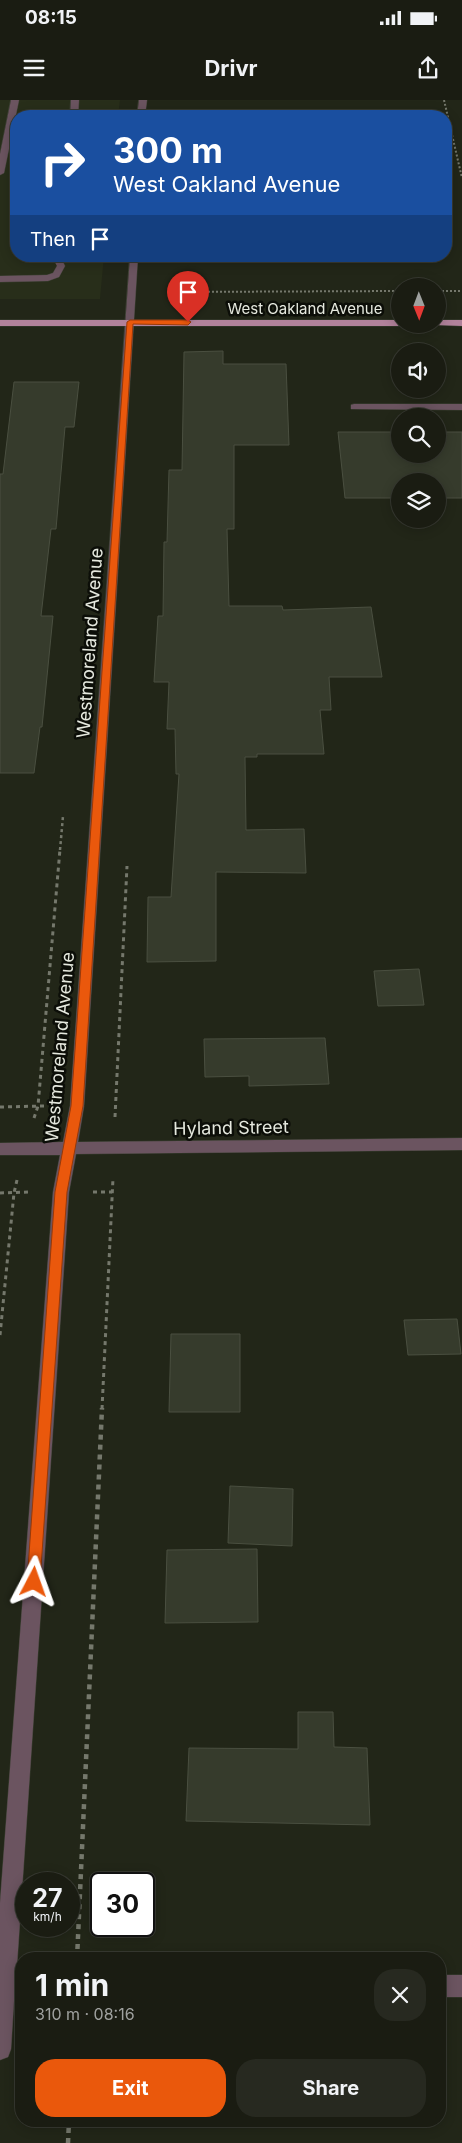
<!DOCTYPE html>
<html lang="en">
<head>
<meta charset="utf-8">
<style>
	:root { --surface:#1a1c12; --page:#272920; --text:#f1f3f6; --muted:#9fa19f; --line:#383a32; --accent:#ea580c }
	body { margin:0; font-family:Inter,sans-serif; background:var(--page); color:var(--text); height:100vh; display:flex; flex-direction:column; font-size:19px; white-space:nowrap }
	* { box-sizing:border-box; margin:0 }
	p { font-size:16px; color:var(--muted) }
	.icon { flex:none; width:28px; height:28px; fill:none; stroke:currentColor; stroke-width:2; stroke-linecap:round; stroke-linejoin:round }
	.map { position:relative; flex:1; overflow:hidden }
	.sheet { position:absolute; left:15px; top:1852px; width:431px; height:175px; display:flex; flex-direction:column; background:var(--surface); border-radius:20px; box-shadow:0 2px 12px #0003,0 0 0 1px var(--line) }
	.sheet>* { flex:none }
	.banner { position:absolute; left:10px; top:10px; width:442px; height:152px; border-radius:20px; box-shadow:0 2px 12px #0003,0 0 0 1px var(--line); background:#1a4fa0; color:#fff; overflow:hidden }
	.needle { width:32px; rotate:179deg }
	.buttons { position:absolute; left:391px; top:178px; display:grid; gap:10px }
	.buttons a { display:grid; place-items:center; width:55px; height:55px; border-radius:50%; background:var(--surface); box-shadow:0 2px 12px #0003,0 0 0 1px var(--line); font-size:25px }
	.speed { position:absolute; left:15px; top:1772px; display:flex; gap:10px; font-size:25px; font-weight:700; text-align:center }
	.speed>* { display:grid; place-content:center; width:65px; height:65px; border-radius:50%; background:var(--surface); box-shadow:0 2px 12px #0003,0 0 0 1px var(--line); line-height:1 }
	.speed small { font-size:12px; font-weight:400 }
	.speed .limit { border:2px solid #111; border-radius:8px; background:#fff; color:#111 }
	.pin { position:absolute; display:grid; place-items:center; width:42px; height:42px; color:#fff; margin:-51px -21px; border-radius:50% 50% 50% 0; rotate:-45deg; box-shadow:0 0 5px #0007 }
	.pin .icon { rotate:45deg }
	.me { position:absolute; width:55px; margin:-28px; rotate:4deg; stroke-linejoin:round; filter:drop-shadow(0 0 4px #0008) }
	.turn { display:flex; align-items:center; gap:18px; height:105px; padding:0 20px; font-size:22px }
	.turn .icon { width:65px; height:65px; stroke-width:2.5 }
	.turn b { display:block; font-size:35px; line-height:42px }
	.then { display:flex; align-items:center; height:48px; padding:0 20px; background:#0003; gap:10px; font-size:19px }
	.round { display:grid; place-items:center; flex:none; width:52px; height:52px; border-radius:20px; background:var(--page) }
	.summary { display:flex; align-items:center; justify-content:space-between; height:85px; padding:0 20px }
	h1 { font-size:30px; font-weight:700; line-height:38px }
	.action { display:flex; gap:10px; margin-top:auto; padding:10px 20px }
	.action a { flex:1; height:58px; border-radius:20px; background:var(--accent); color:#fff; font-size:20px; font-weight:700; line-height:58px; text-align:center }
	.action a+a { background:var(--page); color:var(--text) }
	.status { display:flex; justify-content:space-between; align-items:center; height:35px; padding:0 25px; background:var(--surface); direction:ltr }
	.status svg { height:14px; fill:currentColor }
	header { display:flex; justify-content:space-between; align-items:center; height:65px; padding:0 20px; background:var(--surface); font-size:22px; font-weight:700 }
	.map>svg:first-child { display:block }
	.built { fill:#282e1a }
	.building { fill:#363b2c; stroke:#4a4f40 }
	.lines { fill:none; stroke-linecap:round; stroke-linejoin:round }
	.minor-casing { stroke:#3d4134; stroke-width:1 }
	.major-casing { stroke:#3d4134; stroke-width:1 }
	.path-far3 { stroke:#75786c; stroke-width:2; stroke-dasharray:2 2; stroke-linecap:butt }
	.path-far2 { stroke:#75786c; stroke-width:2.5; stroke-dasharray:3 3; stroke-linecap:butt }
	.path-far1 { stroke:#75786c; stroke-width:3; stroke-dasharray:4 4; stroke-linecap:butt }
	.path { stroke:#75786c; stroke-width:4.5; stroke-dasharray:5 5; stroke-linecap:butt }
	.minor { fill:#6b5460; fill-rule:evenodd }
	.major { fill:#b2829b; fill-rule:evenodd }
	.route { fill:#ea580c; stroke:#983908 }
	.labels { text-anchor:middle; stroke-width:5; stroke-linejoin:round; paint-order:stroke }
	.far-street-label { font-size:15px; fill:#e5e8de; stroke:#0c0e08 }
	.street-label { font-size:18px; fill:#e5e8de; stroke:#0c0e08 }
</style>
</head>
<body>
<div class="status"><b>08:15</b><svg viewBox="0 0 49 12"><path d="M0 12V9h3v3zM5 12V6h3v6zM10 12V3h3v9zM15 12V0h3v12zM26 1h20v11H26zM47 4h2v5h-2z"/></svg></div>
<header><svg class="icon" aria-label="menu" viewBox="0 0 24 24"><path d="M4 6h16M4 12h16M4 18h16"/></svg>Drivr<svg class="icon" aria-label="share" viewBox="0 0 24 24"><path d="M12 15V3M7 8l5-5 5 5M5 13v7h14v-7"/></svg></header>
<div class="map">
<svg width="462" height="2043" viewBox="0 0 462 2043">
	<rect width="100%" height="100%" fill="#222618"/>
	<path class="built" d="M 0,0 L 120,0 L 118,16 L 16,16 L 16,156 L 104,156 L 100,199 L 0,199 Z"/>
	<g class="building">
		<path d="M 223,251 L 223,264 L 286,264 L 289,345 L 234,345 L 234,429 L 227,429 L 229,506 L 282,506 L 283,510 L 371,507 L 382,577 L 329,577 L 331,610 L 320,610 L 324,654 L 257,654 L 257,657 L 245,657 L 246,730 L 304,729 L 306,773 L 216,772 L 216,861 L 147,862 L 148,797 L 171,797 L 179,674 L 176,674 L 175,629 L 167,629 L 169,582 L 154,582 L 158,516 L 163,516 L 164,442 L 167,442 L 169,370 L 182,370 L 184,252 Z"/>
		<path d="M 14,282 L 79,282 L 74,327 L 65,327 L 56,429 L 51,429 L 41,516 L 53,516 L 42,627 L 40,627 L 34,673 L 0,673 L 0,374 L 3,374 Z"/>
		<path d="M 338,332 L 400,332 L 400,354 L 438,354 L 438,332 L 462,332 L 462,398 L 438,398 L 438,381 L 400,381 L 400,398 L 345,398 Z"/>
		<path d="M 419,869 L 424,905 L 378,906 L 374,871 Z"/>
		<path d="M 325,938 L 329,984 L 249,986 L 249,976 L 205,977 L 204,939 Z"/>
		<path d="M 457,1219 L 461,1254 L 408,1255 L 404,1220 Z"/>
		<path d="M 171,1234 L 240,1234 L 240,1312 L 169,1312 Z"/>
		<path d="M 230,1386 L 293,1389 L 292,1446 L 228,1443 Z"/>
		<path d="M 257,1449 L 258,1522 L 165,1523 L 167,1450 Z"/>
		<path d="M 298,1612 L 333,1612 L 334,1647 L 367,1648 L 370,1725 L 186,1721 L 189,1648 L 298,1649 Z"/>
	</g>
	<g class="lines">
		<g class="minor-casing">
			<g id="minor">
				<path d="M 11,0 L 19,0 L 4,73 L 0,75 L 0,54 Z"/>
				<path d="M 71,0 L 79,0 L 78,16 L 70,16 Z"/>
				<path d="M 139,0 L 147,0 L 145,16 L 137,16 Z"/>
				<path d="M 52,156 L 60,156 L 65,166 L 59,177 L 48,181 L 0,182 L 0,176 L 47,175 L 53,173 L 57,166 Z"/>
				<path d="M 130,156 L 138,156 L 84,1006 L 78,1042 L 462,1038 L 462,1050 L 76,1054 L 69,1092 L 16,1880 L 21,1879 L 21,1901 L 14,1901 L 11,1949 L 8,1957 L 0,1960 L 0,1803 L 53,1092 L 60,1055 L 0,1055 L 0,1043 L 63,1042 L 70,1006 Z"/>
				<path d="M 354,304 L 462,304 L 462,310 L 351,309 L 351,305 Z"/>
				<rect x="440" y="1875" width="22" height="22"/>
			</g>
		</g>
		<g class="major-casing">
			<g id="major">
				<path d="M 0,220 L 400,220 L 400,224 L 404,224 L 400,226 L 0,226 Z"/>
				<path d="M 438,220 L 462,220 L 462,226 L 435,225 L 438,224 Z"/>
			</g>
		</g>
		<g class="path-far3">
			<path d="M 444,0 L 462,78"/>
			<path d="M 438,191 L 462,191"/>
			<path d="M 168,192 L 400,191"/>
		</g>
		<path class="path-far2" d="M 60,750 L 63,716"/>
		<g class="path-far1">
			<path d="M 0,1007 L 44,1006"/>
			<path d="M 115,1017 L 127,766"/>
			<path d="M 34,1018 L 38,1006 L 60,749"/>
			<path d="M 93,1092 L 112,1092"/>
			<path d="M 0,1093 L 29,1092"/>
			<path d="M 0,1235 L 14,1093 L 17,1080"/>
			<path d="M 102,1309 L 113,1078"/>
		</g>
		<g class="path">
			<path d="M 69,1813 L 79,1813"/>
			<path d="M 77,1859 L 102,1308"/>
			<path d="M 68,2043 L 69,2021"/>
		</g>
		<use href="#minor" class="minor"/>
		<use href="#major" class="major"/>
	</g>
	<path class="route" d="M 130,220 L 188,220 L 191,222 L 188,225 L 133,224 L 83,1006 L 67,1092 L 40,1482 L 38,1487 L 34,1489 L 29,1487 L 27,1482 L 55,1092 L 71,1006 L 127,222 Z"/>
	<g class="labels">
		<g class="far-street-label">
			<text x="305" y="214">West Oakland Avenue</text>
		</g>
		<g class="street-label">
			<text transform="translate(90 543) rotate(-86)" y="6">Westmoreland Avenue</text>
			<text transform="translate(60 947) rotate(-85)" y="6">Westmoreland Avenue</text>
			<text transform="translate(231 1028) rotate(-1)" y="6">Hyland Street</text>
		</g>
	</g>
</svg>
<div class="buttons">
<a><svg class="needle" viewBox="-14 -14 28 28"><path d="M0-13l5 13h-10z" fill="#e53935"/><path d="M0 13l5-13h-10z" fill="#9fa19f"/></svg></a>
<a><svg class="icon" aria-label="sound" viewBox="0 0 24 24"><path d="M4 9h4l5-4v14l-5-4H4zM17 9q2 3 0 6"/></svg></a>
<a><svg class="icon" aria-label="search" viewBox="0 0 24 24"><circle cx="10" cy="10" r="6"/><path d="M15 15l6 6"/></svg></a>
<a><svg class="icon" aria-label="layers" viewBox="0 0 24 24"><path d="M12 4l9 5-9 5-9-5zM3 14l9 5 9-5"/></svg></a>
</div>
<div class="speed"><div>27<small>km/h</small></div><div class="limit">30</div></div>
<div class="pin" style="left:188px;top:222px;background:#d93025"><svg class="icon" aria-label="arrive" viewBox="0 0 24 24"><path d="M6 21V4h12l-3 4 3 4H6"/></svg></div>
<svg class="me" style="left:34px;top:1482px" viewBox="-20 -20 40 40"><path d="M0-17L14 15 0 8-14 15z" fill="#ea580c" stroke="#fff" stroke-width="4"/></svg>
<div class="banner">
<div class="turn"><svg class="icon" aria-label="right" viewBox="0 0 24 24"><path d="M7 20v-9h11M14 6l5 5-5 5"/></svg><div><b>300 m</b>West Oakland Avenue</div></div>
<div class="then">Then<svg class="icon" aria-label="arrive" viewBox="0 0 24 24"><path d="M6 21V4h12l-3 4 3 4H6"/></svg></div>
</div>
<section class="sheet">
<div class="summary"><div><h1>1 min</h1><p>310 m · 08:16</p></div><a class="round"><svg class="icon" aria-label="close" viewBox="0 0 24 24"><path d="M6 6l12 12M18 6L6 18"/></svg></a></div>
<div class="action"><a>Exit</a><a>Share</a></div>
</section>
</div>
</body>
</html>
